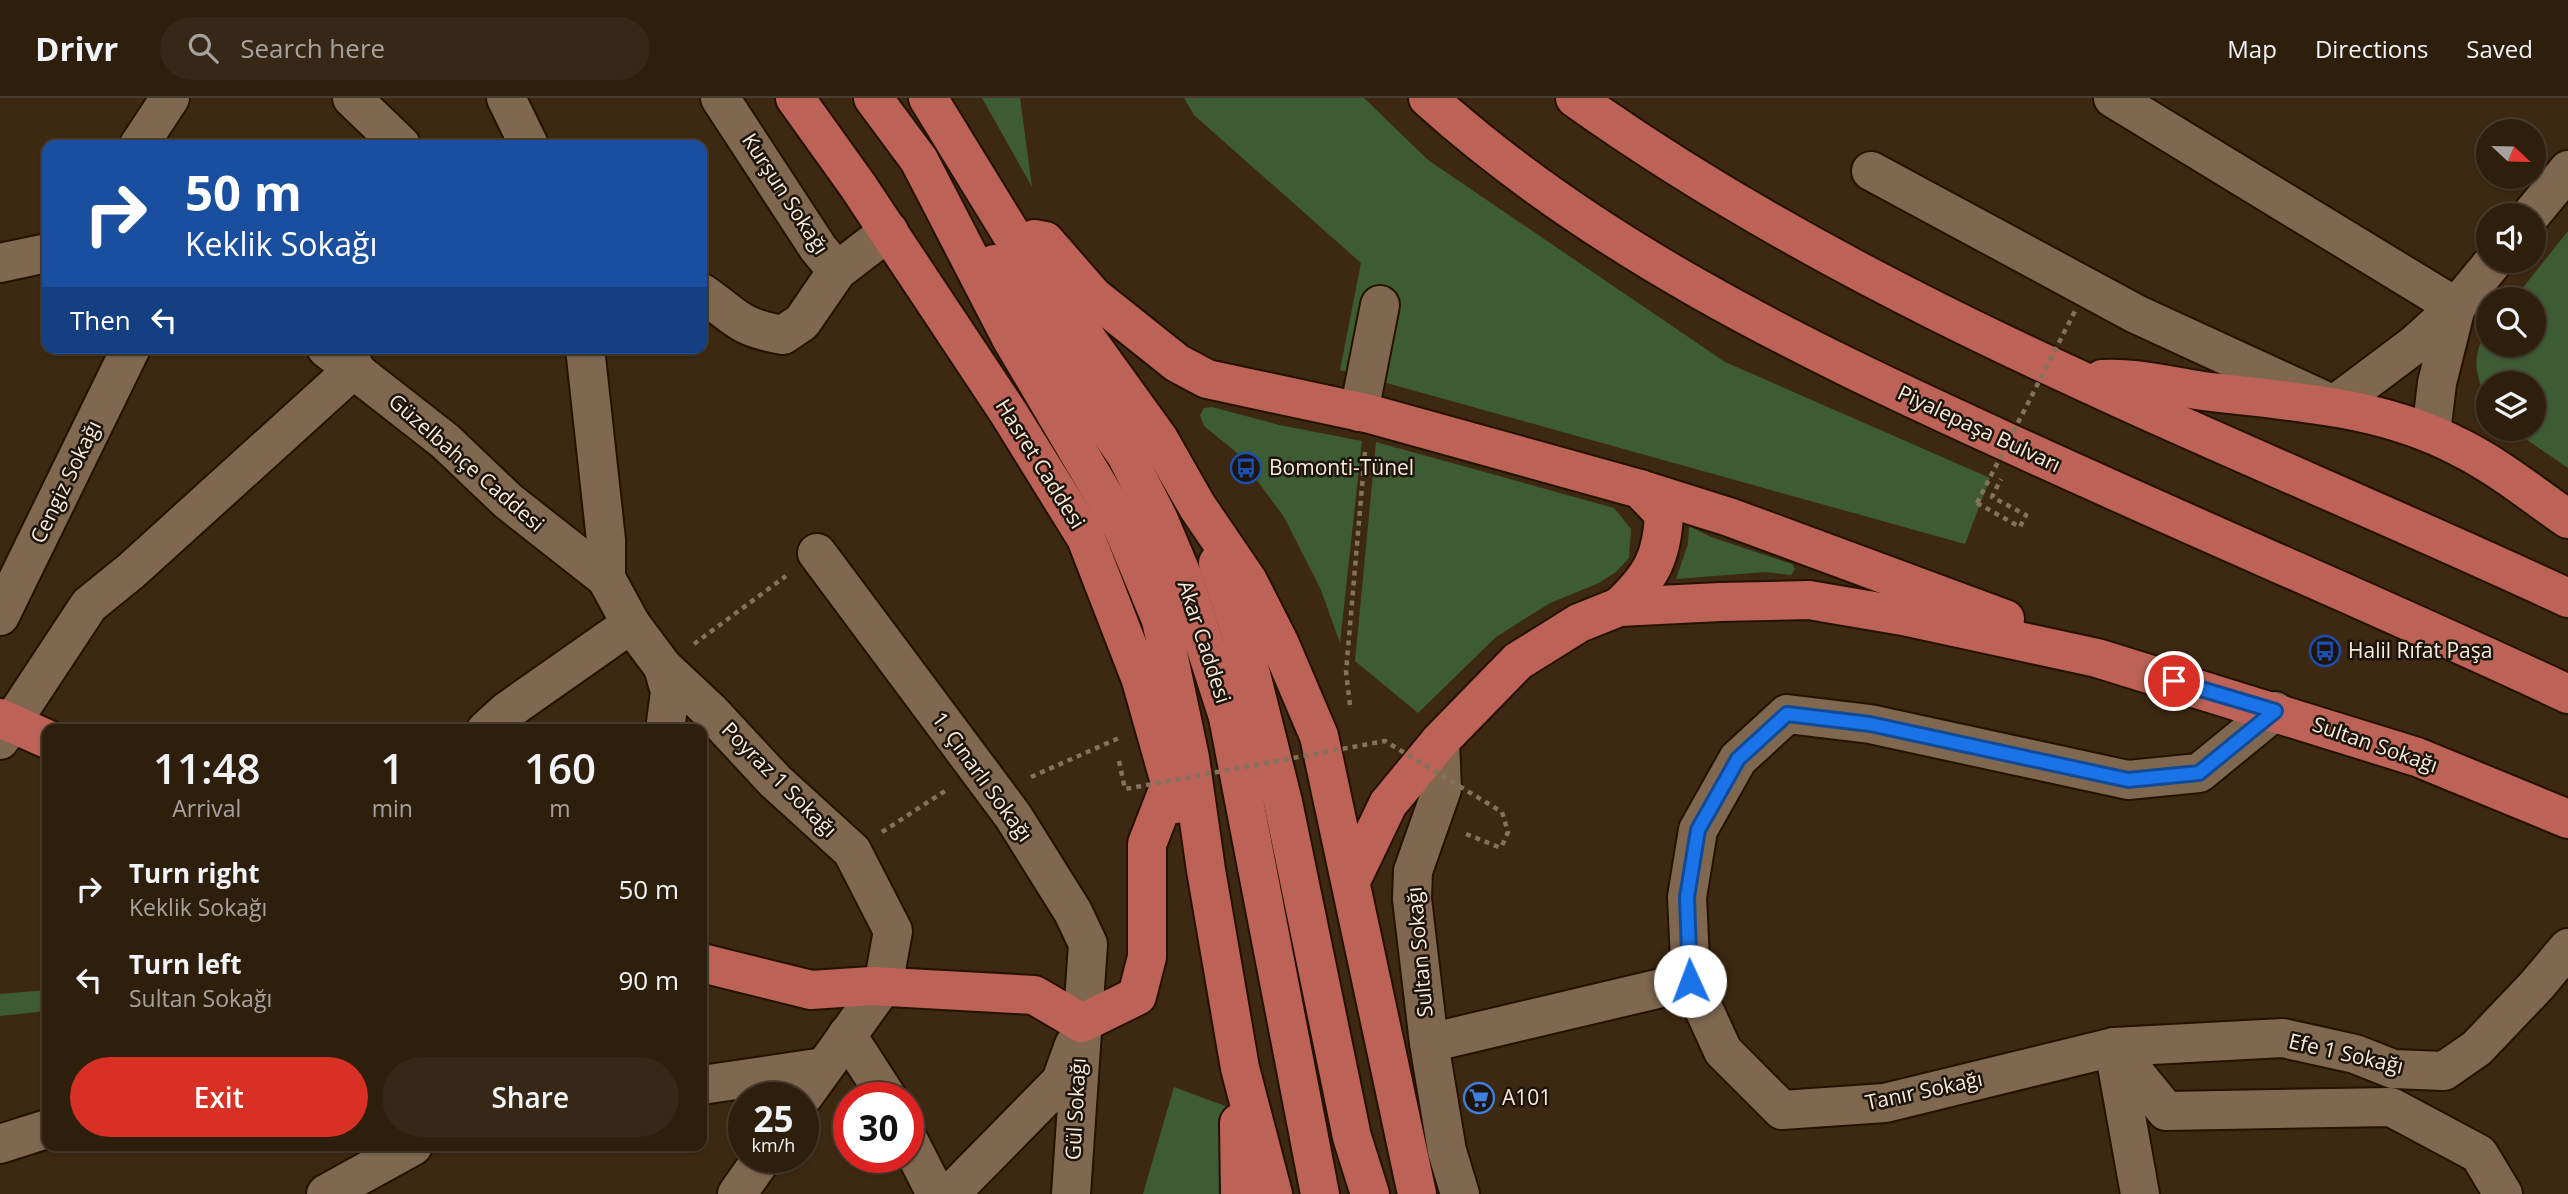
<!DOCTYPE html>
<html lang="en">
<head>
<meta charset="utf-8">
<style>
	:root { --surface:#2e1f0d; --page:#362716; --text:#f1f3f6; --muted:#a7a29d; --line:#493d2e; --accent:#d93025 }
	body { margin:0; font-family:"Open Sans",sans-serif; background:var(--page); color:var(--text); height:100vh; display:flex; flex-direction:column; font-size:26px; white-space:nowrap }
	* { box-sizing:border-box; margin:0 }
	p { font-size:23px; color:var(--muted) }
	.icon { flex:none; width:38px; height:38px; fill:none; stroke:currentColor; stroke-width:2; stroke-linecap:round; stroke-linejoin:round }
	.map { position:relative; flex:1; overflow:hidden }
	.side { position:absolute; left:42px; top:626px; width:665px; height:427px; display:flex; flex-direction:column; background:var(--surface); border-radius:14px; box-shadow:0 2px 5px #0004,0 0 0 2px var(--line) }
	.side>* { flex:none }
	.hud { position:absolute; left:42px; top:42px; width:665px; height:214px; border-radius:14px; box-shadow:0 2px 5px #0004,0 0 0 2px var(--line); background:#1a4fa0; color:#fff; overflow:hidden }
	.needle { width:46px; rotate:112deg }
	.tools { position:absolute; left:2476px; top:21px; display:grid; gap:14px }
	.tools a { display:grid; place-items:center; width:70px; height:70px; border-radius:50%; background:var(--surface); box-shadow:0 2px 5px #0004,0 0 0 2px var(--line); font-size:35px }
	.speed { position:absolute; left:728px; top:984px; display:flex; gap:14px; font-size:35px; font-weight:700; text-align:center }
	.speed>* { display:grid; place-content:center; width:91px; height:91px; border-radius:50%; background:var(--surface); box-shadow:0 2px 5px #0004,0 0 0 2px var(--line); line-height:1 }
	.speed small { font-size:18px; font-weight:400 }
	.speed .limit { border:10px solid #d22; background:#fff; color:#111 }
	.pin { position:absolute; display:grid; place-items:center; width:60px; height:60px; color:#fff; margin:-30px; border:4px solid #fff; border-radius:50%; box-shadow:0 2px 7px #0007 }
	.me { position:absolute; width:77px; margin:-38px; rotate:358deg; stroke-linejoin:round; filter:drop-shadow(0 0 5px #0008) }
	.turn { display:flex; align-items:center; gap:24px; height:147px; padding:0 28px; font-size:32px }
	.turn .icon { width:91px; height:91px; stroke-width:2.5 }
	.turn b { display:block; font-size:49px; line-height:60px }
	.then { display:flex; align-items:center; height:66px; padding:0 28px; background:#0003; gap:14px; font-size:26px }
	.eta { display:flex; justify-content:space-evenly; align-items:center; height:119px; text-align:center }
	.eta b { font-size:42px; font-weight:600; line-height:49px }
	.cta { display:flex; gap:14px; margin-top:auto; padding:14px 28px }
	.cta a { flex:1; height:80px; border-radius:42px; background:var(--accent); color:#fff; font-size:28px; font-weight:600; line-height:80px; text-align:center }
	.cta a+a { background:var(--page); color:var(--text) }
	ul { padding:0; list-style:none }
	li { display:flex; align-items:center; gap:21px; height:91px; padding:0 28px }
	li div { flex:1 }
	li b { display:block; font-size:26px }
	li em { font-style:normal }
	header { display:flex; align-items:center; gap:42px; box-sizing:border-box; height:98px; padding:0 35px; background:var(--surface); border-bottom:2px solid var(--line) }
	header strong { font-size:33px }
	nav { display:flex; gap:38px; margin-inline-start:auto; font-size:24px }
	.search { width:490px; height:63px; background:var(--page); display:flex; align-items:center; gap:18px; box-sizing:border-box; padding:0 24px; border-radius:38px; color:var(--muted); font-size:26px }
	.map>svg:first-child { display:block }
	.green { fill:#3e5c34 }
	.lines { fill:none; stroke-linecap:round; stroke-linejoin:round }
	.minor-casing { stroke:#241100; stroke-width:42 }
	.major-casing { stroke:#241100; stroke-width:42 }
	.path { stroke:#83725d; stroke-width:4.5; stroke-dasharray:5 5; stroke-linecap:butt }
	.minor { stroke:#806850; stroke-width:38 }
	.major { stroke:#bc6256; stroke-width:38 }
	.path-bridge { stroke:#83725d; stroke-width:4.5; stroke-dasharray:5 5; stroke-linecap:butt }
	.route-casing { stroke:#114b97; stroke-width:18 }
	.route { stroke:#1a73e8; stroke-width:12 }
	.labels { text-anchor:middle; stroke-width:5; stroke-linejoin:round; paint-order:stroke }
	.street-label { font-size:21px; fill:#f9ebdd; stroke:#1d140a }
	.poi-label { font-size:21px; fill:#f9ebdd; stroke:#1d140a; text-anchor:start }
</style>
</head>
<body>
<header>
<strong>Drivr</strong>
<div class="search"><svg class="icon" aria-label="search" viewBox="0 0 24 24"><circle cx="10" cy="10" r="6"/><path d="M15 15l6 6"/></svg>Search here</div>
<nav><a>Map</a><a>Directions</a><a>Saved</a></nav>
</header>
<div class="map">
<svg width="2568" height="1096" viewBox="0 0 2568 1096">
	<rect width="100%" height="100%" fill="#3d2911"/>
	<g class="green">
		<path d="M 982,0 L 1020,0 L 1032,89 Z"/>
		<path d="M 1184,0 L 1364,0 L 1428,62 L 1725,264 L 1990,380 L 1965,446 L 1340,272 L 1361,165 L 1194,17 Z"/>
		<path d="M 2568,133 L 2568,370 L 2511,331 L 2534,331 L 2534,285 L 2488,285 L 2488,309 C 2478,280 2468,259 2488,233 L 2488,247 L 2534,247 L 2534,201 L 2514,201 Z"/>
		<path d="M 1212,309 L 1279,327 L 1362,343 L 1340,545 L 1321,492 L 1284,419 L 1237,355 L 1204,328 L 1200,317 L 1204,310 Z"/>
		<path d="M 1376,344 L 1614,410 L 1631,431 L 1629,460 L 1616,474 L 1599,485 L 1550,505 L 1496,539 L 1418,615 L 1355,563 Z"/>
		<path d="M 1689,428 L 1711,439 L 1792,466 L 1795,471 L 1791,477 L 1765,474 L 1676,481 L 1688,446 Z"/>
		<path d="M 47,892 L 47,913 L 0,918 L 0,896 Z"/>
		<path d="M 1174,989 L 1225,1008 L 1238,1053 L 1240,1096 L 1143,1096 Z"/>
	</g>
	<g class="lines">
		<g class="minor-casing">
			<g id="minor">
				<path d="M 352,0 L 401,47"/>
				<path d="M 506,0 L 529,47"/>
				<path d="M 720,0 L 818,150 L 837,173 L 889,133"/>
				<path d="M 2113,0 L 2456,209"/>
				<path d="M 139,47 L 170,0"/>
				<path d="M 1871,73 L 2136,216 L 2334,307 L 2414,247 L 2456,209 L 2494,163"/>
				<path d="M 2531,117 L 2568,72"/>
				<path d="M 0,165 L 47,155"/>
				<path d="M 702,195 C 737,219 737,229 783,237 L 802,224 L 837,173"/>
				<path d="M 326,250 L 445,343 L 508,403 L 606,480"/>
				<path d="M 585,250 L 606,442 L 606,480 L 631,526 L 663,569 L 710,613 L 775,683 L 852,753 L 893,833 L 883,888 L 803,999"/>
				<path d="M 1359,314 L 1380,207"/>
				<path d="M 2431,335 L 2437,285 L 2456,209"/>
				<path d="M 817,455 L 1013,718 L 1073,814 L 1088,846 L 1071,1096"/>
				<path d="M 0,518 L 131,250"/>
				<path d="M 663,569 L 670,594 L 665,632"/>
				<path d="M 486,632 L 507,613 L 631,526"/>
				<path d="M 0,642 L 89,507 L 131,473 L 355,270"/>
				<path d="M 1440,643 L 1442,691 L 1413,773 L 1412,801 L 1429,945 L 1447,1053 L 1460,1096"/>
				<path d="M 1691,883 L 1687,799 L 1698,732 L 1738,661 L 1787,616 L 1870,626 L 2128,682 L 2199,675 L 2275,613"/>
				<path d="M 847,937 L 887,999"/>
				<path d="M 1429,945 L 1691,883 L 1723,953 L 1782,1012 L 1885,1005 L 2114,949 L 2283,940 L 2355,956 L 2393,971 L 2444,973 L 2477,950 L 2537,887 L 2568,850"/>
				<path d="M 2114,949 L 2166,1013 L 2391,1009 L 2479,1056 L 2503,1096"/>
				<path d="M 2114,951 L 2140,1096"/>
				<path d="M 702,987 L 824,969"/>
				<path d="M 908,1041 L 936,1096"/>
				<path d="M 0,1046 L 47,1031"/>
				<path d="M 326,1096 L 413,1048"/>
				<path d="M 737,1096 L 763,1059"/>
				<path d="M 950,1096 L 1061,983 L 1074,947"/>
			</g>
		</g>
		<g class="major-casing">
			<g id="major">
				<path d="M 795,0 L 858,88 L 1008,314 L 1086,440 L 1141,582 L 1176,706"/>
				<path d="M 873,0 L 919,62 L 1011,240 L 1122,428 L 1161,522 L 1190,660 L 1206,772 L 1240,970 L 1273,1096"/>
				<path d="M 928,0 L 1012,137 L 1159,341 L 1197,408 L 1248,483 L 1279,544 L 1319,638 L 1417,1096"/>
				<path d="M 1428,0 C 1592,148 1795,247 1994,338 C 2184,426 2378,507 2568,596"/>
				<path d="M 1575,0 C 1878,216 2233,344 2568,500"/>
				<path d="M 1034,141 L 1045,143 L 1093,198 L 1177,265 L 1207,281 L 1370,316 L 1640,391 L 1729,419 L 2005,521"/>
				<path d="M 994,166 L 1126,357 L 1159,422 L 1183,479 L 1228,619 L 1320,1096"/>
				<path d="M 2102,281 C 2137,279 2168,288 2203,293 C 2292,304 2380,307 2461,350 C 2499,369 2533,397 2568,421"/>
				<path d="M 1218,465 L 1241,536 L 1283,704 L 1352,1039 L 1370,1096"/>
				<path d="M 1619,509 C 1651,479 1662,460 1664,416 L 1640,391"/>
				<path d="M 0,620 L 47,641"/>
				<path d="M 1351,783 L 1388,706 L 1440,643 L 1518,563 L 1579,525 L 1619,509 L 1720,504 L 1809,502 L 1903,518 L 2097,560 L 2417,659 L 2568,721"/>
				<path d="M 702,865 L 811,892 L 871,888 L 1034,897 L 1082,925 L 1137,898 L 1147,859 L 1147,746 L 1170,687"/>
				<path d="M 1239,1025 L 1240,1096"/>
			</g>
		</g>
		<g class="path">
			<path d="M 1977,405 L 2020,429 L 2026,417 L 1992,399 L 2001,381"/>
			<path d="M 694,546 L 786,478"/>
			<path d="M 1350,607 L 1346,574 L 1365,354"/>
			<path d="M 1031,679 L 1119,640"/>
			<path d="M 882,734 L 948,691"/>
			<path d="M 1466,736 L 1501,750"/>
		</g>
		<use href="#minor" class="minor"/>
		<use href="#major" class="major"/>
		<g class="path-bridge">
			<path d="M 1977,405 L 2075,213"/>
			<path d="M 1119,663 L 1125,691 L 1385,643 L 1502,714 L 1508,734 L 1501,750"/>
		</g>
	</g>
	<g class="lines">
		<g class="route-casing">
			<path id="route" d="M 1690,883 L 1687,799 L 1698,732 L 1738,661 L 1787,616 L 1870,626 L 2128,682 L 2199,675 L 2275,613 L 2174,583"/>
		</g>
		<use href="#route" class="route"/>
	</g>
	<defs>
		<g id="bus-ring" transform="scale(1.575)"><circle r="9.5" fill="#1d140a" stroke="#1a4fb4" stroke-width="1.5"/><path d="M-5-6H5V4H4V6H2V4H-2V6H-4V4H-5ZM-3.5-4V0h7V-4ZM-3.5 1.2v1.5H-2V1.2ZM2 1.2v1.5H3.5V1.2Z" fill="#1a4fb4"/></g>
		<g id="supermarket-ring" transform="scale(1.575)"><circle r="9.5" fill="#1d140a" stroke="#3f7fe0" stroke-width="1.5"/><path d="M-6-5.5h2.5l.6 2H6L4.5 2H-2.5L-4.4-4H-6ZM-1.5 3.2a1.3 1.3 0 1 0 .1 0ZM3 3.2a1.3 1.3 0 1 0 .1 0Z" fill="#3f7fe0"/></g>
	</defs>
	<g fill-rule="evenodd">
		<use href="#bus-ring" x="1246" y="370"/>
		<use href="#bus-ring" x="2325" y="553"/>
		<use href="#supermarket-ring" x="1479" y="1000"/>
	</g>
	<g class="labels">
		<g class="street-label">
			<text transform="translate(785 96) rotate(57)" y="7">Kurşun Sokağı</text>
			<text transform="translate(1979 331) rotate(25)" y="7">Piyalepaşa Bulvarı</text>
			<text transform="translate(466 365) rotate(41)" y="7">Güzelbahçe Caddesi</text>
			<text transform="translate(1040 366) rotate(58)" y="7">Hasret Caddesi</text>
			<text transform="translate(66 384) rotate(-64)" y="7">Cengiz Sokağı</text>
			<text transform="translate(1204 544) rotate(72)" y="7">Akar Caddesi</text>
			<text transform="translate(2375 647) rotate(19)" y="7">Sultan Sokağı</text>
			<text transform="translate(982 679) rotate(54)" y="7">1. Çınarlı Sokağı</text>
			<text transform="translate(779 682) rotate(45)" y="7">Poyraz 1 Sokağı</text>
			<text transform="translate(1420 854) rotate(-95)" y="7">Sultan Sokağı</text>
			<text transform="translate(2346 956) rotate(13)" y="7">Efe 1 Sokağı</text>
			<text transform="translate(1924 993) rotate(-12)" y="7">Tanır Sokağı</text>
			<text transform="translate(1076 1011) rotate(-87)" y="7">Gül Sokağı</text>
		</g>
		<g class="poi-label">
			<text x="1269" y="377">Bomonti-Tünel</text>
			<text x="2348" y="560">Halil Rıfat Paşa</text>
			<text x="1502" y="1007">A101</text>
		</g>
	</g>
</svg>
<div class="tools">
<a><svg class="needle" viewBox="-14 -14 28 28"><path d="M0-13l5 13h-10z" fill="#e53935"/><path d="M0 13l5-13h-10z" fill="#a7a29d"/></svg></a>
<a><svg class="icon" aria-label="sound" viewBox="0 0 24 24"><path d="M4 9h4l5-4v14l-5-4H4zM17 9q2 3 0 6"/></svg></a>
<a><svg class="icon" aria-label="search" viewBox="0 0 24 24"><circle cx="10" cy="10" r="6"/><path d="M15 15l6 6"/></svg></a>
<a><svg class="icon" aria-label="layers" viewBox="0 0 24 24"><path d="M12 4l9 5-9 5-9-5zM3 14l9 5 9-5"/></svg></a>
</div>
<div class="speed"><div>25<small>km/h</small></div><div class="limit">30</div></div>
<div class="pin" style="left:2174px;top:583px;background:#d93025"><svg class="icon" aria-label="arrive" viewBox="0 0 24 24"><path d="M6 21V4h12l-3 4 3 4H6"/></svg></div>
<svg class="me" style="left:1690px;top:883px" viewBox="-20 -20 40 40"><circle r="19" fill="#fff"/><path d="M0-13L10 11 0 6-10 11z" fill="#1a73e8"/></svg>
<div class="hud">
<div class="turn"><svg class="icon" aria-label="right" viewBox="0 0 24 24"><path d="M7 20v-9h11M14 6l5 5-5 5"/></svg><div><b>50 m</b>Keklik Sokağı</div></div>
<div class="then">Then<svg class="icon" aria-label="left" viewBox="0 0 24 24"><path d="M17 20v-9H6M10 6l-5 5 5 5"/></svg></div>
</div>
<section class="side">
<div class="eta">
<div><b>11:48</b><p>Arrival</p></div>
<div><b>1</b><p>min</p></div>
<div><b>160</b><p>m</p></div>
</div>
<ul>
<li><svg class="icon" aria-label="right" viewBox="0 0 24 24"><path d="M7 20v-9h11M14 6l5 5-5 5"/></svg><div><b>Turn right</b><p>Keklik Sokağı</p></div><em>50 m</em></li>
<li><svg class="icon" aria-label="left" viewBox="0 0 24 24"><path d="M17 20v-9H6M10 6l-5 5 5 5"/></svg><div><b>Turn left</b><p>Sultan Sokağı</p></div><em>90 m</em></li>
</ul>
<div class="cta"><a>Exit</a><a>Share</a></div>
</section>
</div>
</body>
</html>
